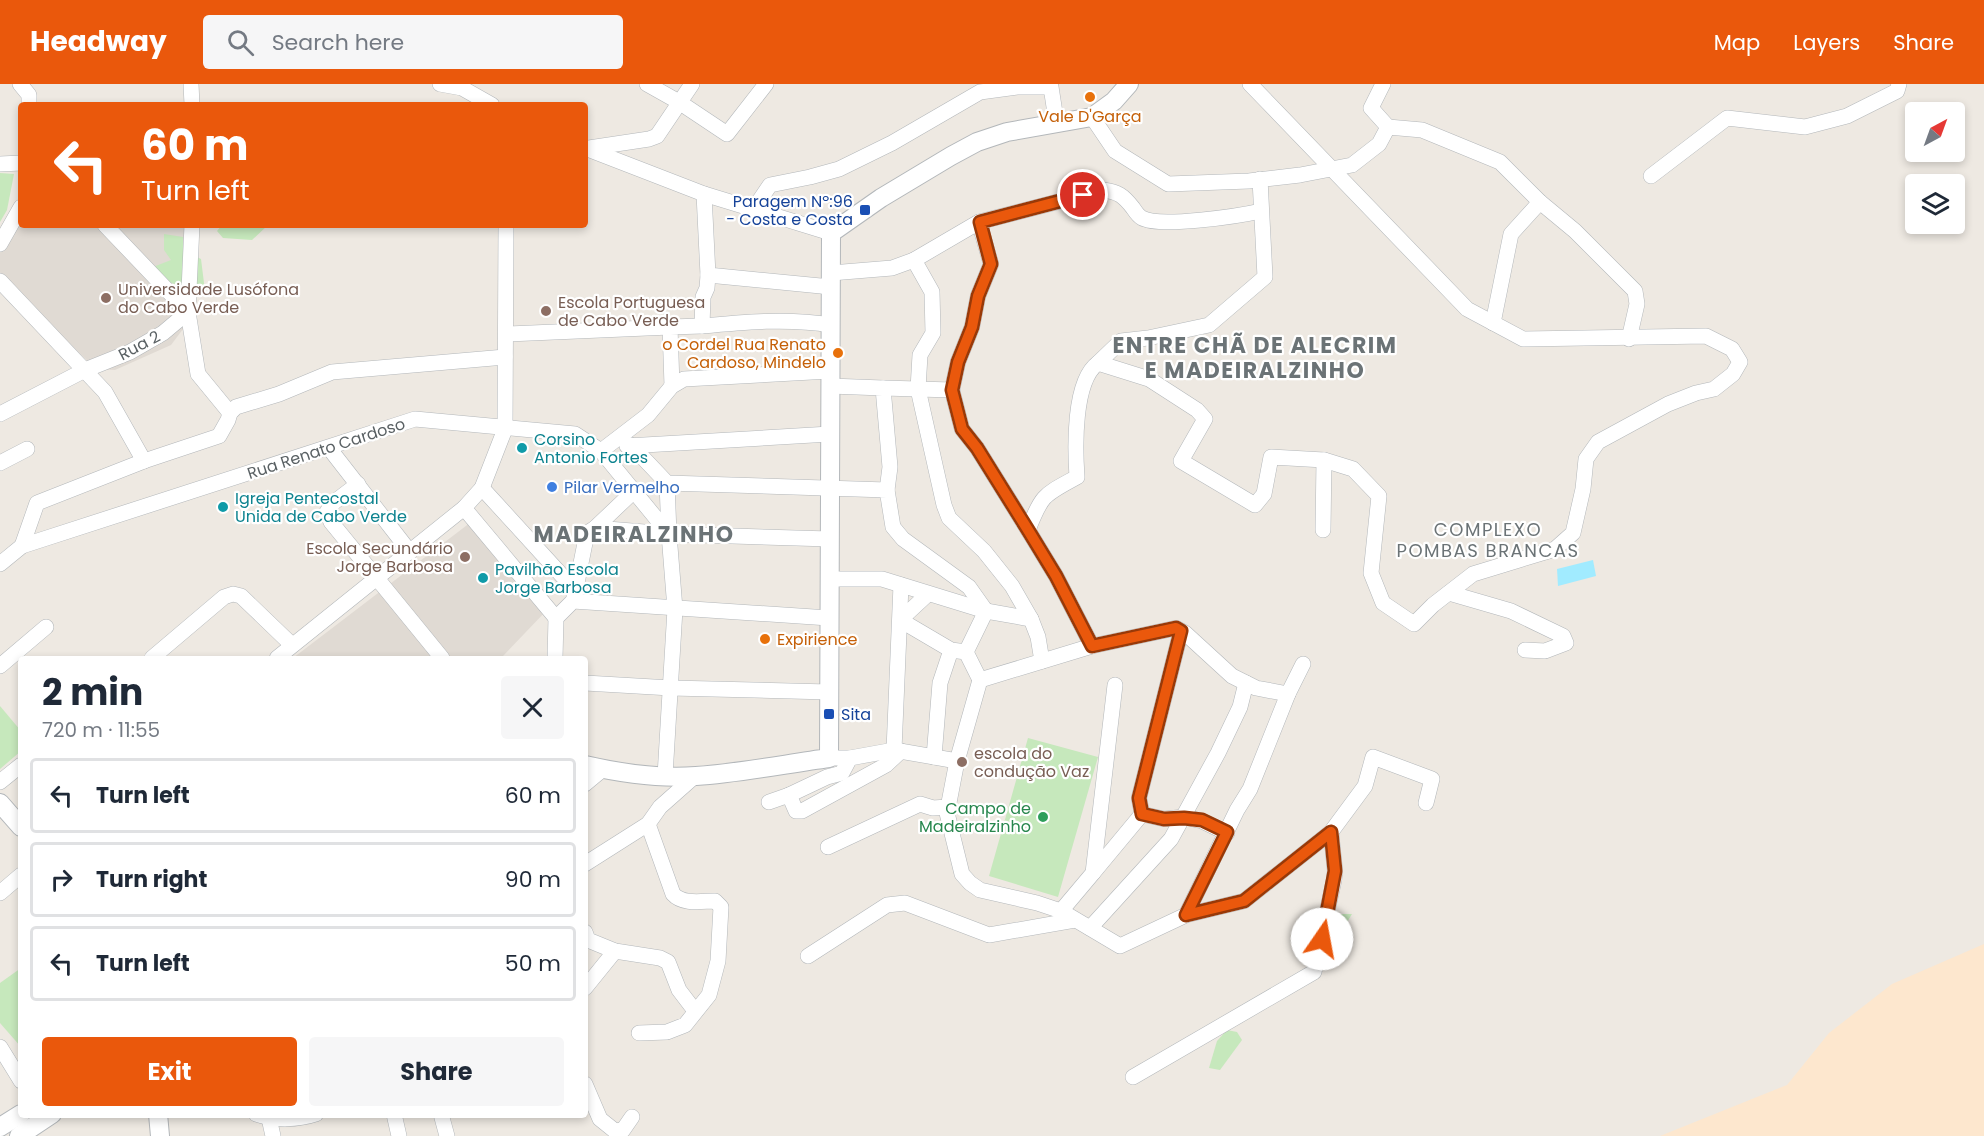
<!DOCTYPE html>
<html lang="en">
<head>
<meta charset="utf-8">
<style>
	:root { --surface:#fff; --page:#f6f6f7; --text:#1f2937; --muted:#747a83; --line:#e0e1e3; --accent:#ea580c }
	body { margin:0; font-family:Poppins,sans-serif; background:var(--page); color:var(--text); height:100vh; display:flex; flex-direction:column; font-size:22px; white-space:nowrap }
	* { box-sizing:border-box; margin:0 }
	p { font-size:20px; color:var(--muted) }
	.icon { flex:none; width:33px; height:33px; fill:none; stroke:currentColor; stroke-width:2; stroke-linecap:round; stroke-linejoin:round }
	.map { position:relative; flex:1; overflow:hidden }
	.side { position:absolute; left:18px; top:572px; width:570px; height:462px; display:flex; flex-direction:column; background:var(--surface); border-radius:6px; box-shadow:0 3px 9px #0003 }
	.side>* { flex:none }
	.hud { position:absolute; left:18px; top:18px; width:570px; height:126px; border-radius:6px; box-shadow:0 3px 9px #0003; background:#ea580c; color:#fff; overflow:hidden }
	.needle { width:39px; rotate:41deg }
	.tools { position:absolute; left:1905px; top:18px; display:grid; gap:12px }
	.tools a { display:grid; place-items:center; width:60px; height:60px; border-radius:6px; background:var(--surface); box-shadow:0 3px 9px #0003; font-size:30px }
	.pin { position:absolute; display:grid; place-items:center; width:51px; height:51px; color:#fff; margin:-26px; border:3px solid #fff; border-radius:50%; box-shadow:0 2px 6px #0007 }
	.me { position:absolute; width:66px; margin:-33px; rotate:12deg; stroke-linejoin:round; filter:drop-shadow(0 0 4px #0008) }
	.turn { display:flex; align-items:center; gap:21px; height:126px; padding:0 24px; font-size:27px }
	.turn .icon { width:78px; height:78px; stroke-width:2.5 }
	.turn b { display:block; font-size:42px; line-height:51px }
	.round { display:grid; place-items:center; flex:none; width:63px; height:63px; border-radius:6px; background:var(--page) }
	.overview { display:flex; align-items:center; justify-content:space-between; height:102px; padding:0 24px }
	h1 { font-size:36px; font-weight:700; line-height:45px }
	.button { display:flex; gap:12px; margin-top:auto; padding:12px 24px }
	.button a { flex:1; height:69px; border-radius:6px; background:var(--accent); color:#fff; font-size:24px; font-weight:700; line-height:69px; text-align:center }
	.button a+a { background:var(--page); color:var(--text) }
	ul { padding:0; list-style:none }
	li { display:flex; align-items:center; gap:18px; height:75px; margin:0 12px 9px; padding:0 12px; border:3px solid var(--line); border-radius:6px }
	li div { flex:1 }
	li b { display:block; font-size:22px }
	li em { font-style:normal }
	header { display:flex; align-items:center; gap:36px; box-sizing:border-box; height:84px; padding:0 30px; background:var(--accent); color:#fff }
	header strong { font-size:28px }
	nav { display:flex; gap:33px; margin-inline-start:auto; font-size:21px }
	.search { width:420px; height:54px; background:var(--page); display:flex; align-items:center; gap:15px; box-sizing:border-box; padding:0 21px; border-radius:6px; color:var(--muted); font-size:22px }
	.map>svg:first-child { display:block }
	.education { fill:#e0dad3 }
	.green { fill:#c6e8bc }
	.sand { fill:#fde7ce }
	.water { fill:#a1ebff }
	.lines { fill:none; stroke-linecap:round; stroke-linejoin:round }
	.minor-casing { stroke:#b3b7ba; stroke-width:16 }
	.tertiary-casing { stroke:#b3b7ba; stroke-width:20 }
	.minor { stroke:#fff; stroke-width:15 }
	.tertiary { stroke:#fff; stroke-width:18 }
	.route-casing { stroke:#983908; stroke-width:15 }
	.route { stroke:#ea580c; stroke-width:10 }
	.food-dot { fill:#e8710a; stroke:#fff; stroke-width:2 }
	.transit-dot { fill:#1a4fb4; stroke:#fff; stroke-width:2 }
	.education-dot { fill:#8d6e63; stroke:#fff; stroke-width:2 }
	.culture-dot { fill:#0f9aa8; stroke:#fff; stroke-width:2 }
	.shop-dot { fill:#3f7fe0; stroke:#fff; stroke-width:2 }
	.leisure-dot { fill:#2e9e5b; stroke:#fff; stroke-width:2 }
	.labels { text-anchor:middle; stroke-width:4.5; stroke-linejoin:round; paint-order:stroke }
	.food-label { font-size:16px; fill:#c56008; stroke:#fff }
	.transit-label { font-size:16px; fill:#164399; stroke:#fff; text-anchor:end }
	.education-label { font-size:16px; fill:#785e54; stroke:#fff; text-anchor:start }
	.street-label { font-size:16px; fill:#5a6164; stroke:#fff }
	.culture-label { font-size:16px; fill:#0d838f; stroke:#fff; text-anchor:start }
	.shop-label { font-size:16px; fill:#366cbe; stroke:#fff; text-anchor:start }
	.leisure-label { font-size:16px; fill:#27864d; stroke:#fff; text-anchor:end }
	.neighbourhood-label { font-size:18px; letter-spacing:1.5px; fill:#6b7376; stroke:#fff }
	.district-label { font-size:22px; font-weight:bold; letter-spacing:1.5px; fill:#6b7376; stroke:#fff }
</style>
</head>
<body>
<header>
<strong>Headway</strong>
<div class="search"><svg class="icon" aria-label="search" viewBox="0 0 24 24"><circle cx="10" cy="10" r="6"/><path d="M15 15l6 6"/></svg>Search here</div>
<nav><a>Map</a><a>Layers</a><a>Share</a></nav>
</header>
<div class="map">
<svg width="1984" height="1052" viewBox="0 0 1984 1052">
	<rect width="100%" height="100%" fill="#eee9e2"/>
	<g class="education">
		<path d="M 21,132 L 21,141 L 190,141 L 189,237 L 171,261 L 115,286 L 96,285 L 0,192 L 0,168 Z"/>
		<path d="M 475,435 L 547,526 L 503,572 L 505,574 L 293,574 Z"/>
	</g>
	<g class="green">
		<path d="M 0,89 L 14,90 L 7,126 L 0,138 Z"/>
		<path d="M 222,141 L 240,143 L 268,141 L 252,156 L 223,154 L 217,147 Z"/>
		<path d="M 164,150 L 183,153 L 183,166 L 201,175 L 205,207 L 187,210 L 178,201 L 165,197 L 153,183 L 171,176 L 164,166 Z"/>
		<path d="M 0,622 L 21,647 L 21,667 L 0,685 Z"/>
		<path d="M 1028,654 L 1098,673 L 1058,813 L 989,792 Z"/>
		<path d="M 1341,830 L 1352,830 L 1339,851 L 1330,873 L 1324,869 L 1331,840 L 1340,841 Z"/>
		<path d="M 21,884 L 21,963 L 0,939 L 0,899 Z"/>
		<path d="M 1227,946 L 1237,948 L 1242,956 L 1220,986 L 1209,984 L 1217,957 Z"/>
	</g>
	<path class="sand" d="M 1984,860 L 1984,1052 L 1660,1052 L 1787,1001 L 1829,949 L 1892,900 Z"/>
	<path class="water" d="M 1593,476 L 1596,492 L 1558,502 L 1557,485 Z"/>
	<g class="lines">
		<g class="minor-casing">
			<g id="minor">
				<path d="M 20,0 L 29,11 L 29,21"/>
				<path d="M 191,0 L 192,21"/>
				<path d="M 440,0 L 462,4 L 492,21"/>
				<path d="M 647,0 L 679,18 L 727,50 L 766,0"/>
				<path d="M 1250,0 L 1467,225 L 1523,255 L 1706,252 L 1732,265 L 1740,278 L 1733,290 L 1714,305 L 1696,309 L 1668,320 L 1598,358 L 1586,375 L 1583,405 L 1573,449 L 1555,465 L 1473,490 L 1433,521 L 1414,540 L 1383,519 L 1371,489 L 1379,412 L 1353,385 L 1324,376 L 1271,373 L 1264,410 L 1255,421 L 1181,377 L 1205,335 L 1197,326 L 1149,295 L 1098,279 L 1121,257 L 1148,254 L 1209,241 L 1265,193 L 1260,95"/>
				<path d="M 1383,0 L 1371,24 L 1388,43"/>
				<path d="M 1092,33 L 1115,67 L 1168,100 L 1249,97 L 1300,91 L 1352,81 L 1379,60 L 1388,43 L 1422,46 L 1500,78 L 1540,118 L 1511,150 L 1493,239"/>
				<path d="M 585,64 L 704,110 L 831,149"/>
				<path d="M 589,64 L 649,55 L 657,52 L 692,0"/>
				<path d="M 0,80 L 21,79"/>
				<path d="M 1651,92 L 1727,34 L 1805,43 L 1847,32 L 1897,7 L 1899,0"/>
				<path d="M 704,110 L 708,191 L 831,203"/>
				<path d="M 1540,118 L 1575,147 L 1635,207 L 1637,220 L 1629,255"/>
				<path d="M 753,126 L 770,101 L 810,93 L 839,85 L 892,59 L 980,8 L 1017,3 L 1051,3 L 1055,29 L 1059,38"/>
				<path d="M 192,141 L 188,228 L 198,290 L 230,329"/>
				<path d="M 0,160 L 21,123"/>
				<path d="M 914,176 L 932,208 L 933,249 L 920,271 L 918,305 L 944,421 L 949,434 L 984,467 L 1012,502 L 1031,535"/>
				<path d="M 831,189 L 892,184 L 914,176 L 979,138 L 1103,106 C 1118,108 1123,111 1133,124 C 1135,127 1138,132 1142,134 C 1160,144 1239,132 1261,127"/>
				<path d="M 0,197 L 105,308 L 144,377"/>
				<path d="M 702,242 C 743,238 789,234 831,241"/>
				<path d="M 506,250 L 670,243"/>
				<path d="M 672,302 L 670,243 L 702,242 L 703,213 L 707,204 L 708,191"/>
				<path d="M 830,302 L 883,304 L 890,383 L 887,406"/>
				<path d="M 883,304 L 952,306 L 962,345 L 977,364 L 1028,446 L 1056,492 L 1092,562"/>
				<path d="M 952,306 L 958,278 L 972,243 L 978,212 L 991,180 L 979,138"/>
				<path d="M 0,330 L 85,286 L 130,268 L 163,249 L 188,228 L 105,141"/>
				<path d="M 631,361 L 667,399 L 887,406 L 893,443 L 903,455 L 969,503 L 986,527 L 966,568"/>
				<path d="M 627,362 L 830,350"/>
				<path d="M 329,364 L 410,468"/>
				<path d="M 601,367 L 648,331 L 672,302 L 684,295 L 830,287"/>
				<path d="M 0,379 L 27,365"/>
				<path d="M 667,399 L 669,450"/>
				<path d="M 358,400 L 333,419 L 327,428 L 331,438 L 442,574"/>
				<path d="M 482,404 L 576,507"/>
				<path d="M 464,424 L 556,534"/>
				<path d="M 595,444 L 669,450 L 830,455"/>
				<path d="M 1028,446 C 1042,410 1044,411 1077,393 C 1075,365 1073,297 1098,279"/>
				<path d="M 1323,446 L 1324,376"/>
				<path d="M 22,462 L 37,419 L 144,377 L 219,352 L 228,336 L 230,329 L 236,323 L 279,310 L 332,288 L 505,273"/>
				<path d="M 0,480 L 22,462 L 415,335 L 575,350 L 601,367 L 669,450 L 675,525 L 665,692"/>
				<path d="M 829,495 L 882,495 L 986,527 L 1031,535 L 1038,553 L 1042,577"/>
				<path d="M 1449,509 L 1511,527 L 1563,552 L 1566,559 L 1545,567 L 1525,566"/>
				<path d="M 928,510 L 900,536 L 951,566 L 966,568 L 980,596"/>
				<path d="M 574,514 L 587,449 L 595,444 L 634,407"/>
				<path d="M 1181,547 L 1139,714 L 1142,730 L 1164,735 L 1184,733 L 1202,737 L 1227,749"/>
				<path d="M 152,574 L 224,513 L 233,510 L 241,512 L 292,561"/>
				<path d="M 277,574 L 464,424 L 482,404 L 505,345 L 506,141"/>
				<path d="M 555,574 L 556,534 L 573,517 L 829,534"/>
				<path d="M 0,582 L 46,543"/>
				<path d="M 585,599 L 671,604 L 829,608"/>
				<path d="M 894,666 L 901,501"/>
				<path d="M 934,673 L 940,599 L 951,566"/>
				<path d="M 829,674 L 850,674 L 894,666 L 957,677 L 947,729 L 962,790 L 970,799 L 980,806 L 1037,819 L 1061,827 L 1120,862 L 1186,831 L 1244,817 L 1331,748 L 1365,702 L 1373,673 L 1432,695 L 1426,719"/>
				<path d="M 957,677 L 980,596 L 1092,562 L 1176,544 L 1185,549 L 1232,592 L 1256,604 L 1288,610 L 1303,580"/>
				<path d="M 0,698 L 21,681"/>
				<path d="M 585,700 L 603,685"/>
				<path d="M 789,711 L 827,693 L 842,689 L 850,674"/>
				<path d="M 769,718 L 789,711 L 796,727 L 802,727 L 886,681 L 901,667"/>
				<path d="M 828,763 L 920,720 L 933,724 L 948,723"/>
				<path d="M 585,780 L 648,740 L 660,723 L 695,692"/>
				<path d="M 1093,789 L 1142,730"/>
				<path d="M 0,809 L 21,791"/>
				<path d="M 1061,827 L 1093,789 L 1115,601"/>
				<path d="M 1186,831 L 1237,726 L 1250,705 L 1288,610"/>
				<path d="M 1090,844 L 1171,755 L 1218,669 L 1240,623 L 1246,599"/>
				<path d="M 585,848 L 588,856 L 615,867 L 660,874 L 668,878 L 679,906 L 695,927"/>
				<path d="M 808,872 L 887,821 L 905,819 L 989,851 L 1075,836"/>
				<path d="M 585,904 L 615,867"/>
				<path d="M 639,949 L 667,948 L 685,941 L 709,911 L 718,877 L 721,823 L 715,817 C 702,817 683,821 673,810 L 648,740"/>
				<path d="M 0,963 L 21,997"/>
				<path d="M 1133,993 L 1314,888 L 1334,796 L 1335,787 L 1331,748"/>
				<path d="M 585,1000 L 600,1035 L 615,1047 L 623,1046 L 632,1033"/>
				<path d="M 256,1030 C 275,1037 298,1036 316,1030"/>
				<path d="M 394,1030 L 399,1052"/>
				<path d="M 441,1030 L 447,1052"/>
				<path d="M 269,1034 L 273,1052"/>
			</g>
		</g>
		<g class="tertiary-casing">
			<g id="tertiary">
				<path d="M 585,681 C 620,689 660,695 696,692 C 740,689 785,680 829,674 L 831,149 L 881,114 L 951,72 L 977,58 L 1007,48 L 1092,33 L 1114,17 L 1129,0"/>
				<path d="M 0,719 L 21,743"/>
				<path d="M 158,1030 L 160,1052"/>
				<path d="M 0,1043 L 21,1030"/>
				<path d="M 19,1052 L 52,1030"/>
			</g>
		</g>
		<use href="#minor" class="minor"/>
		<use href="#tertiary" class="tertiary"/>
	</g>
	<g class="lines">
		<g class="route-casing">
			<path id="route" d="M 1083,111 L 980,138 L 991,180 L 978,212 L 972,243 L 958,278 L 952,306 L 962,345 L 977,364 L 1028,446 L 1056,492 L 1092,562 L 1176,544 L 1181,547 L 1139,714 L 1142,730 L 1164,735 L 1184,734 L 1202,736 L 1227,748 L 1186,831 L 1244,817 L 1331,748 L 1335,787 L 1322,855"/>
		</g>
		<use href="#route" class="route"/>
	</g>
	<g class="food-dot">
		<circle cx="1090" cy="13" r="6"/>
		<circle cx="838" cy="269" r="6"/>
		<circle cx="765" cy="555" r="6"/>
	</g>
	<g class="transit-dot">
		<rect x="859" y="120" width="12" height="12" rx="3"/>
		<rect x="823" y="624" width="12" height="12" rx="3"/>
	</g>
	<g class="education-dot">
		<circle cx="106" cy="214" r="6"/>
		<circle cx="546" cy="227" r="6"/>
		<circle cx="465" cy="473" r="6"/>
		<circle cx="962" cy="678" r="6"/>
	</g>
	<g class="culture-dot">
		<circle cx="522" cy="364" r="6"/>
		<circle cx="223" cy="423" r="6"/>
		<circle cx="483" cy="494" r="6"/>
	</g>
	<circle class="shop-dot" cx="552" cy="403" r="6"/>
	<circle class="leisure-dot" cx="1043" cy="733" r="6"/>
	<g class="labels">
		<g class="food-label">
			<text x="1090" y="38">Vale D'Garça</text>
			<text x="826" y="266" text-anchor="end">o Cordel Rua Renato<tspan x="826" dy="18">Cardoso, Mindelo</tspan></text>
			<text x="777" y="561" text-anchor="start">Expirience</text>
		</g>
		<g class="transit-label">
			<text x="853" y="123">Paragem Nº:96<tspan x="853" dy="18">- Costa e Costa</tspan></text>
			<text x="841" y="636" text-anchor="start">Sita</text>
		</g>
		<g class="education-label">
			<text x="118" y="211">Universidade Lusófona<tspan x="118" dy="18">do Cabo Verde</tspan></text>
			<text x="558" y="224">Escola Portuguesa<tspan x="558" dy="18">de Cabo Verde</tspan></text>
			<text x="453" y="470" text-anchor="end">Escola Secundário<tspan x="453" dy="18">Jorge Barbosa</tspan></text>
			<text x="974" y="675">escola do<tspan x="974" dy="18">condução Vaz</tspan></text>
		</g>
		<g class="street-label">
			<text transform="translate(139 261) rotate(-28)" y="6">Rua 2</text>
			<text transform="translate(326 364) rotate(-18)" y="6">Rua Renato Cardoso</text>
		</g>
		<g class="culture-label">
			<text x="534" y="361">Corsino<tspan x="534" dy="18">Antonio Fortes</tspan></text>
			<text x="235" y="420">Igreja Pentecostal<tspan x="235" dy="18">Unida de Cabo Verde</tspan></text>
			<text x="495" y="491">Pavilhão Escola<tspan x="495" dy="18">Jorge Barbosa</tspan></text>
		</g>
		<g class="shop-label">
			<text x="564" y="409">Pilar Vermelho</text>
		</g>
		<g class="leisure-label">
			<text x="1031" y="730">Campo de<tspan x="1031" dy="18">Madeiralzinho</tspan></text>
		</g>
		<g class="neighbourhood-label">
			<text x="1488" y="452">COMPLEXO<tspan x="1488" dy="21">POMBAS BRANCAS</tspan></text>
		</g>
		<g class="district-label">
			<text x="1255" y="269">ENTRE CHÃ DE ALECRIM<tspan x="1255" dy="25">E MADEIRALZINHO</tspan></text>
			<text x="634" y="458">MADEIRALZINHO</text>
		</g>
	</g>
</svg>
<div class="tools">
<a><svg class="needle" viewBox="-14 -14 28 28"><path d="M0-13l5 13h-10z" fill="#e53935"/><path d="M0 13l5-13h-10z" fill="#747a83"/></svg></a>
<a><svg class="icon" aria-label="layers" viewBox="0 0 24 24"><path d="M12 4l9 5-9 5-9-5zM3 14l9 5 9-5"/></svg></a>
</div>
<div class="pin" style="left:1083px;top:111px;background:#d93025"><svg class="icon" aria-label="arrive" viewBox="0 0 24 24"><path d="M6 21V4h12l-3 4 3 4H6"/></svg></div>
<svg class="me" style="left:1322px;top:855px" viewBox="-20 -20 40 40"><circle r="19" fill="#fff"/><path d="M0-13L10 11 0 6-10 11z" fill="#ea580c"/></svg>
<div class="hud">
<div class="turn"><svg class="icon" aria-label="left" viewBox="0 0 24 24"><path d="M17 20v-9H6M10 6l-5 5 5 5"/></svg><div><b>60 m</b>Turn left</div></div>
</div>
<section class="side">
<div class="overview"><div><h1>2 min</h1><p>720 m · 11:55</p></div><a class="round"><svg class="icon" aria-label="close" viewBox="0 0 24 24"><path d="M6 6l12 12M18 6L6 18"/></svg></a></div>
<ul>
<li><svg class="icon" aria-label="left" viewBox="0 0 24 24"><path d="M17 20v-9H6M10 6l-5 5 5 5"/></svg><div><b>Turn left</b></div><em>60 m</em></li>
<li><svg class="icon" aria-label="right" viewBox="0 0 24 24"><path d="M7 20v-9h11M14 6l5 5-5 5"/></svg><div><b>Turn right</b></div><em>90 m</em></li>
<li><svg class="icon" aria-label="left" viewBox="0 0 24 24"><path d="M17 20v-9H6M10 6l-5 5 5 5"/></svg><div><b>Turn left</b></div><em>50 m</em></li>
</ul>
<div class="button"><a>Exit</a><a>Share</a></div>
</section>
</div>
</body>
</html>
